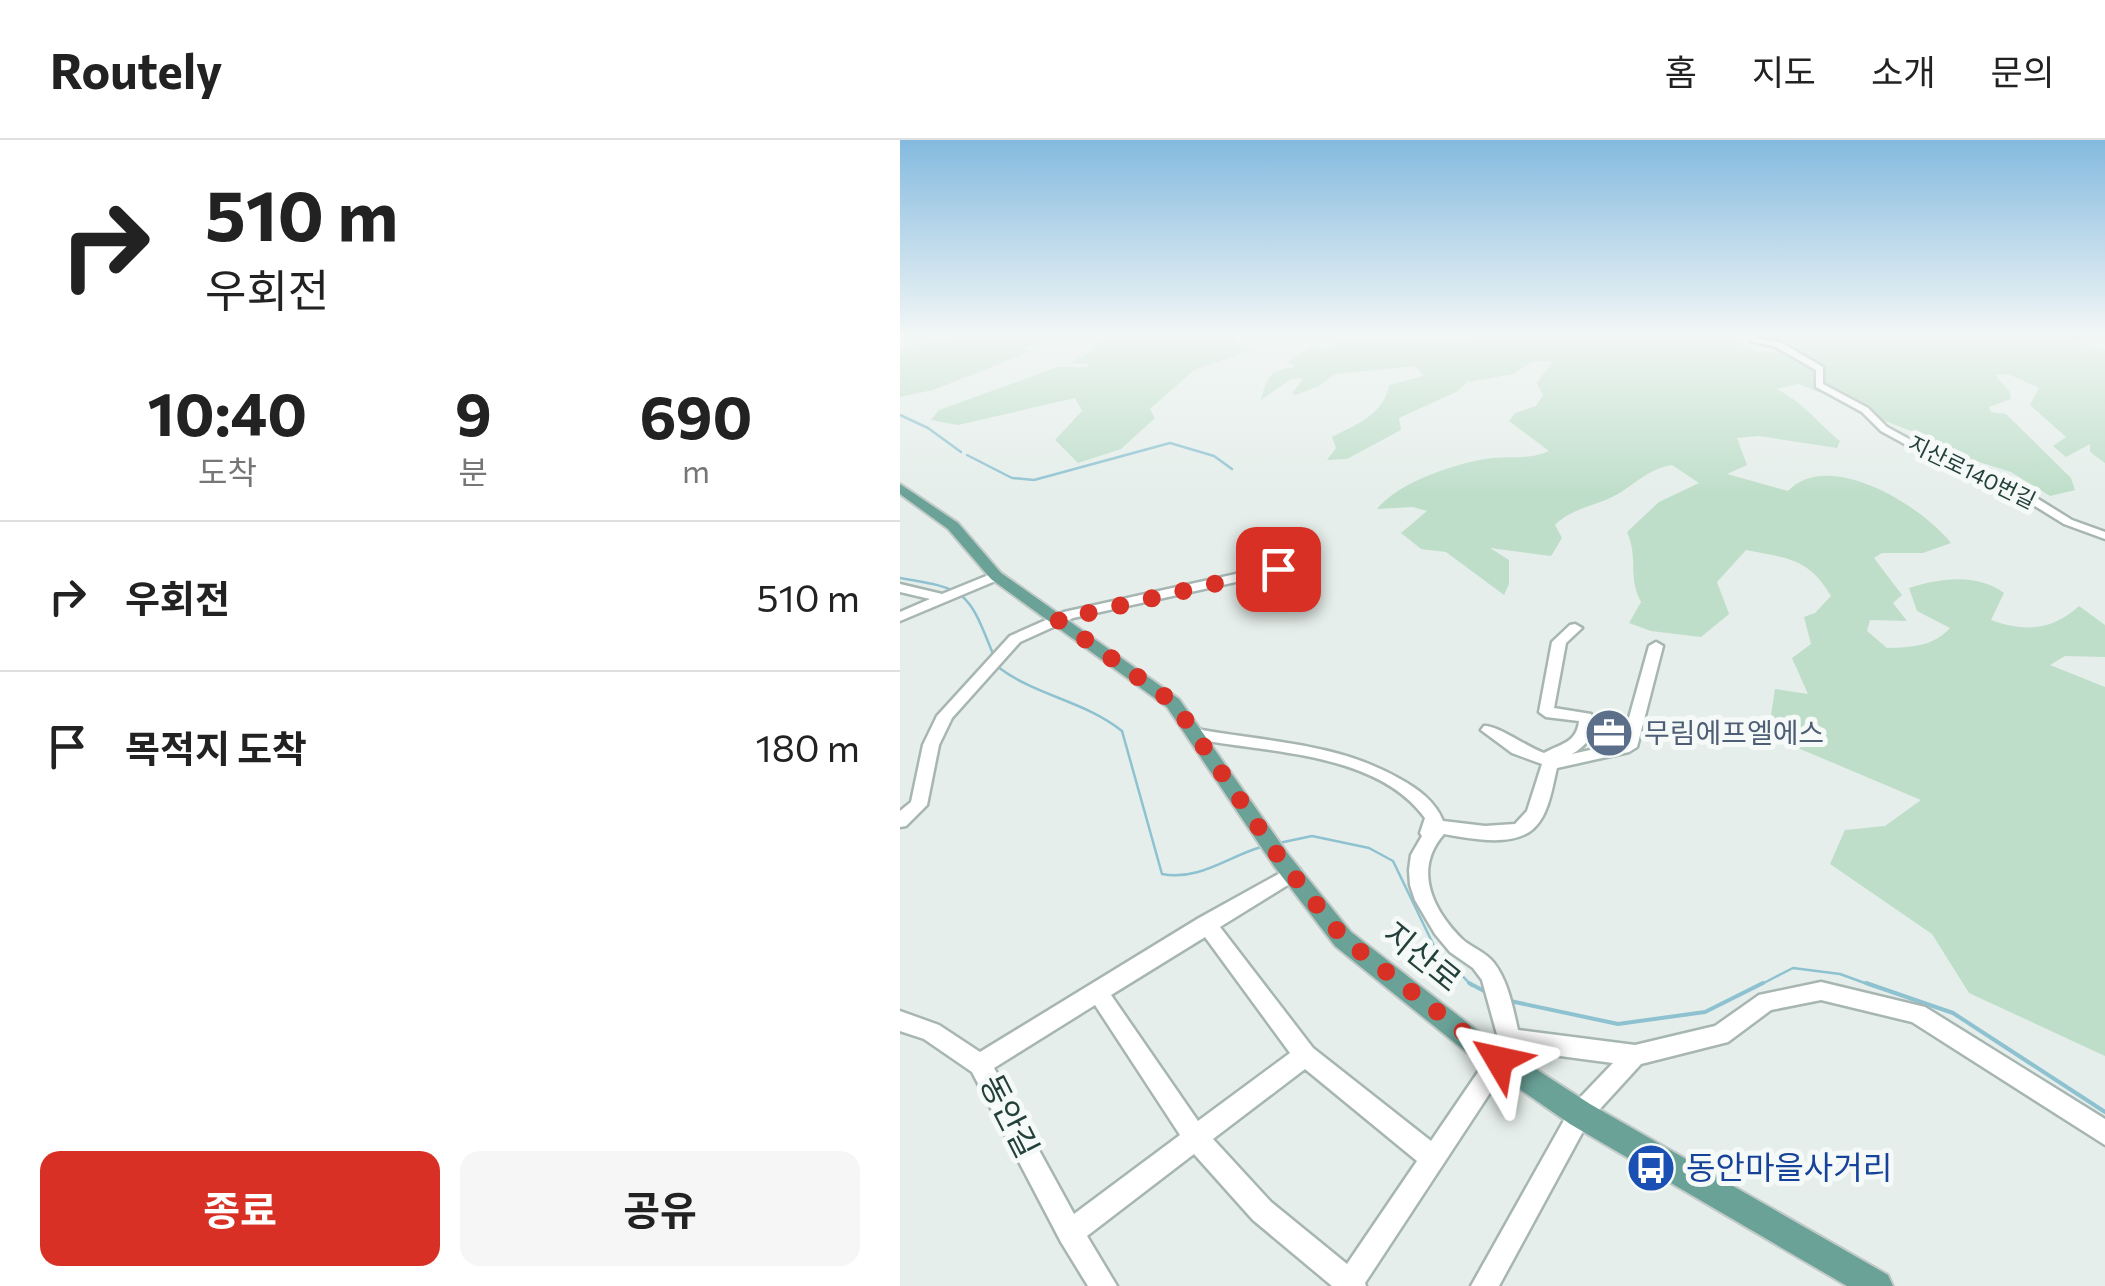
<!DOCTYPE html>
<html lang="ko">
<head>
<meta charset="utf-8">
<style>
	:root { --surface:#fff; --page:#f6f6f6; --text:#222; --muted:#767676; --line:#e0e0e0; --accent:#d93025 }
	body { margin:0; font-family:Commissioner,"Noto Sans KR",sans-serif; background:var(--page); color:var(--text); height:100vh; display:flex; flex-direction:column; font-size:38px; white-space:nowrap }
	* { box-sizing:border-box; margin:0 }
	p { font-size:32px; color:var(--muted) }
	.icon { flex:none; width:55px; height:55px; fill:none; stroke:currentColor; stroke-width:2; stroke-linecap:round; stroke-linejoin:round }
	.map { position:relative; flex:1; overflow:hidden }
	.sheet { display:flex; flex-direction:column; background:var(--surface); width:900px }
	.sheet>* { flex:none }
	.banner { background:#fff; color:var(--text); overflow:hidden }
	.pin { position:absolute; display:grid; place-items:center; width:85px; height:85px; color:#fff; margin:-42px; border-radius:20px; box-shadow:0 5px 15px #0006 }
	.me { position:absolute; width:110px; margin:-55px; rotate:306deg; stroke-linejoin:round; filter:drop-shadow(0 0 8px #0008) }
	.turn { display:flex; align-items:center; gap:35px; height:210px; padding:0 40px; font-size:45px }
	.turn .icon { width:130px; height:130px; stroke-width:2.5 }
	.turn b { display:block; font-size:70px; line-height:85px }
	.eta { display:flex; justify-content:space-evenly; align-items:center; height:170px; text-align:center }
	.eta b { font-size:60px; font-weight:700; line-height:70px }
	.cta { display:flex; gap:20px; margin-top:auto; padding:20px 40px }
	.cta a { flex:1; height:115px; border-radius:20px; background:var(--accent); color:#fff; font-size:40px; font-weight:700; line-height:115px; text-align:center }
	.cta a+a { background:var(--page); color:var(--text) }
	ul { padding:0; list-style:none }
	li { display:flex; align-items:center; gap:30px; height:150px; padding:0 40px; border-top:2px solid var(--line) }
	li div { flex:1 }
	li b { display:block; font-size:38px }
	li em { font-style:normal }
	header { display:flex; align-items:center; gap:60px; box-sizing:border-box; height:140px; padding:0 50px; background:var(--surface); border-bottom:2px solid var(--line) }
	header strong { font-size:48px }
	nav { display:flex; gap:55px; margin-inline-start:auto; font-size:35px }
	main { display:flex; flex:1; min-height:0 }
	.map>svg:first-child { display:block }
	.green { fill:#bedec9 }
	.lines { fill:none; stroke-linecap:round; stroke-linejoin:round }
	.stream-far1 { stroke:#8ec2d1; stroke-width:2.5 }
	.stream { stroke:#8ec2d1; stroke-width:4 }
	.minor-casing { stroke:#a7b6b2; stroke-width:5 }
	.major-casing { stroke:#c2cac8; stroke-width:4 }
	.minor { fill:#fff; fill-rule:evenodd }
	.major { fill:#6aa298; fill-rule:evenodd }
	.route { stroke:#d93025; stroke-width:18; stroke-dasharray:0 32.4 }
	.labels { text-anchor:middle; stroke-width:10; stroke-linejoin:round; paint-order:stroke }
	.far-street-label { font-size:22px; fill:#24403a; stroke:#f5faf8 }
	.service-label { font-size:28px; fill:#4e5e75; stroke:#f5faf8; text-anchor:start }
	.near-street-label { font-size:32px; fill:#24403a; stroke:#f5faf8 }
	.near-transit-label { font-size:32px; fill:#164399; stroke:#f5faf8; text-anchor:start }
</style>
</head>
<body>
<header>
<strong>Routely</strong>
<nav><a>홈</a><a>지도</a><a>소개</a><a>문의</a></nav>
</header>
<main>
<section class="sheet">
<div class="banner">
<div class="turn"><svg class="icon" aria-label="right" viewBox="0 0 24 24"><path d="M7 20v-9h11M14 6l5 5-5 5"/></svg><div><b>510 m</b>우회전</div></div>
</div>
<div class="eta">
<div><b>10:40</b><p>도착</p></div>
<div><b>9</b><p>분</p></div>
<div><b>690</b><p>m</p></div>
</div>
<ul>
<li><svg class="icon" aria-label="right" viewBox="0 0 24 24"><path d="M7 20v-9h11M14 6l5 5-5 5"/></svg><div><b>우회전</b></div><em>510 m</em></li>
<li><svg class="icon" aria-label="arrive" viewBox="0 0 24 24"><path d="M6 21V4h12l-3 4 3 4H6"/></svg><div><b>목적지 도착</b></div><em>180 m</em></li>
</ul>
<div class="cta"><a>종료</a><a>공유</a></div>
</section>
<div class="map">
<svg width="1205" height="1146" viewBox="0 0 1205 1146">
	<rect width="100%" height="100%" fill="#e5eeea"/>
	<g class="green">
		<path d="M 83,195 L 166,195 L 129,207 L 126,210 L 132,211 L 33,250 L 0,257 L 0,208 Z"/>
		<path d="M 204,195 L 339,195 L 335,202 L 352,210 L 294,230 L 250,269 L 255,278 L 221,309 L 178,323 L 155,300 L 182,271 L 175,258 L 58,285 L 31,280 L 39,270 L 158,227 L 186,227 L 188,224 L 170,223 L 189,212 Z"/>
		<path d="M 583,195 L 836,195 L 838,203 C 865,215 867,214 893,208 L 857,195 L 1205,195 L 1205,200 L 1170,202 L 1205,210 L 1205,323 L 1190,312 L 1190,304 L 1166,317 L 1153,306 L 1166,297 L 1130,265 L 1139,248 L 1108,234 L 1095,235 L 1110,252 L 1111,259 L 1089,267 L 1091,272 L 1106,274 L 1171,338 L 1175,350 L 1150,356 L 1111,332 L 1041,310 L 1024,296 L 967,274 L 953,262 L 941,261 L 899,244 L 876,249 C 901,260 919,284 940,301 L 937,308 L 859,296 L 837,298 L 847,325 L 827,334 L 888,351 C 929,308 1022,366 1051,403 L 1023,413 L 982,413 L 974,418 L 1002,455 L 993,463 L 1007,481 L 970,480 L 967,491 L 987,508 C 1011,507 1033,507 1050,488 L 1017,471 L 1009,448 C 1040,438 1077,433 1104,453 L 1091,480 C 1124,492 1152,491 1179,466 L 1205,485 L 1205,517 L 1165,516 L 1150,525 L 1205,547 L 1205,916 L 1069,853 L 1032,794 L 930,724 L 945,690 L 985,686 L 1021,660 L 879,600 L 871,575 L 875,549 L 908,554 L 892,518 L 911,504 L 904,477 L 915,473 L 931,456 C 909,418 887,418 846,410 L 817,442 L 829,474 L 801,497 L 751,491 L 729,483 L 741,462 C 727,435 739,419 727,392 L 759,362 L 799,343 L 772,325 C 747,329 735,345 714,356 C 695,366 670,369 655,385 L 662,398 L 651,416 L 590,408 L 609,420 L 609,444 L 604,455 L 546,412 L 521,409 L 501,393 L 527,371 L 513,367 L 477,369 C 498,343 551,325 585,319 C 608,315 627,321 649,311 L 609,281 L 615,273 L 636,266 L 643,255 L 637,243 L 653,221 L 631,222 L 614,234 L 567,242 L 558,251 L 499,278 L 501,290 L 447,319 L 427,320 L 436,308 L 432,297 C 455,285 484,275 489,245 L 524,236 L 515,226 L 435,234 L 419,246 L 396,255 L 392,254 L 403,238 L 391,239 L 361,260 C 366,240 370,229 392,228 L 394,225 L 386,223 L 412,207 L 428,210 L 444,200 L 570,201 Z"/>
	</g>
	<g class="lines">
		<g class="stream-far1">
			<path d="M 0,275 L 28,288 L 61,312"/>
			<path d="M 67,315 L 112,338 L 134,340 L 270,303 L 314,316 L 332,329"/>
			<path d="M 0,438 C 67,449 68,451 93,514"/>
			<path d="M 98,527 C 136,556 185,561 222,591 L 262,734 C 299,741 327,717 361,707"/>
			<path d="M 379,703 L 412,696 L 469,708 L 493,721 L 534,806 L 572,846"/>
			<path d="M 858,846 L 893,828 L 940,834 L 973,846"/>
		</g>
		<g class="stream">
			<path d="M 569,843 L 584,851"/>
			<path d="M 966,843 L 1053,873 L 1205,972"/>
			<path d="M 610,861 L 718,884 L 805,872 L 863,843"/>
		</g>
		<g class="minor-casing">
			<g id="minor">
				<path d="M 851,197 L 882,203 L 923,227 L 923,244 L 968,268 L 987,287 L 1031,311 L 1122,349 L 1172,380 L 1205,392 L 1205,399 L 1164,384 L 1114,353 L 1025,315 L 981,291 L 962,272 L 916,247 L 916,230 L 876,207 L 851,201 Z"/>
				<path d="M 413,417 L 417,418 L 417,424 L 173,478 L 120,502 L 52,578 L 39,605 L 27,665 L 6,686 L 0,687 L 0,671 L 11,662 L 23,605 L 37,576 L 110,496 L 164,472 Z"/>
				<path d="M 96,432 L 100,433 L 100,439 L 0,481 L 0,472 L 30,459 L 0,452 L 0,444 L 42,454 Z"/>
				<path d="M 675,484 L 682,488 L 666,503 L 654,568 L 691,574 C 698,591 688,605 672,614 L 722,603 L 749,506 L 756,502 L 763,506 L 737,607 L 729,612 L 657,628 C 652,648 649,675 633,689 C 611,708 569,698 544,694 C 513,729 532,769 562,799 C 572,808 586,812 594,823 C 608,841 613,868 618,890 L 735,905 L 815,886 L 859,855 L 921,842 L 1025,867 L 1205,979 L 1205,1005 L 1012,882 L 921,860 L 871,870 L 828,902 L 741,924 L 688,982 L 599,1146 L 571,1146 L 672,966 L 713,923 L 615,910 L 607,927 L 465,1143 L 466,1146 L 432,1146 L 353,1080 L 294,1014 L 187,1096 L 217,1146 L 188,1146 L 161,1102 L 72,932 L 24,899 L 0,891 L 0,871 L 39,885 L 80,912 L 299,778 L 393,726 L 399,728 L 402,733 L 399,738 L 320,787 L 413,908 L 531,1001 L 591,913 L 598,898 L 582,840 L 573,828 L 550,812 L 535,794 L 515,760 L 510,745 L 509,730 L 511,715 L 522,696 L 520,693 L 525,678 C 477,612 369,613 296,599 L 288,594 L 296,589 C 366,602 436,602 500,639 C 518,649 535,661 543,681 L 585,686 L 615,684 L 627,671 L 642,624 L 612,613 L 581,590 L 584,586 C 597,585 627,607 644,613 C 660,604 677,603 679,581 L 646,577 L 639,572 L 652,502 L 670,485 ZM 305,797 L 390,913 L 298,981 L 211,855 ZM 195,865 L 280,995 L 174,1074 L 94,928 ZM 405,929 L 517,1021 L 447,1124 L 371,1062 L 313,999 Z"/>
			</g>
		</g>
		<g class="major-casing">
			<path id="major" d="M 0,344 L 58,383 L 101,433 L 279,559 L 388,714 L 451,792 L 583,895 L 690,964 L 988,1135 L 993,1146 L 947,1146 L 670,984 L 565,911 L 435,806 L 374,726 L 267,567 L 91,439 L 48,389 L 0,354 Z"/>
		</g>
		<use href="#minor" class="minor"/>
		<use href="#major" class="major"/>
	</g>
	<linearGradient id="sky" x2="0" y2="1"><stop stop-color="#84badf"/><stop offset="0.55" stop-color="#f3f7f6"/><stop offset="1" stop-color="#f3f7f6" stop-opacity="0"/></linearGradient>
	<rect width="1205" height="355" fill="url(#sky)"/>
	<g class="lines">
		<path class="route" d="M 378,429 L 158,480 L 274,563 L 381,720 L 443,798 L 599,920"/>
	</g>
	<defs>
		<g id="office-disc" transform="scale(2.5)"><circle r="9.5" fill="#5c6f8a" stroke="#f5faf8"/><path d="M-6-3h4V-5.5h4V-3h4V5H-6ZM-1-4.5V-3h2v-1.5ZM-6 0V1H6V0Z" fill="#fff"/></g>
		<g id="bus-disc" transform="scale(2.5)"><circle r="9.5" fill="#1a4fb4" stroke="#f5faf8"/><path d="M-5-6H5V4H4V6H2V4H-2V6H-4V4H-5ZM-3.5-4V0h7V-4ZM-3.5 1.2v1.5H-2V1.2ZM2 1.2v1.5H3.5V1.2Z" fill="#fff"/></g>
	</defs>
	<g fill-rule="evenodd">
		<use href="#office-disc" x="709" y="593"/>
		<use href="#bus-disc" x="751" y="1028"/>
	</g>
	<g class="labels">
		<g class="far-street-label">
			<text transform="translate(1072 332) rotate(26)" y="8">지산로140번길</text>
		</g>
		<g class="service-label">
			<text x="744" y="603">무림에프엘에스</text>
		</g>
		<g class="near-street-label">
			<text transform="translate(522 817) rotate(39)" y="11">지산로</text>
			<text transform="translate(109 976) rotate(63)" y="11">동안길</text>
		</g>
		<g class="near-transit-label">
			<text x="786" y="1039">동안마을사거리</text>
		</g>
	</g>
</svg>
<div class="pin" style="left:378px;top:429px;background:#d93025"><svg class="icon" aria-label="arrive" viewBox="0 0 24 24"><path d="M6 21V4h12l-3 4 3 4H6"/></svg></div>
<svg class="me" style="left:599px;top:920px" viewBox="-20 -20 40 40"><path d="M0-17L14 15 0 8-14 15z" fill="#d93025" stroke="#fff" stroke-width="4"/></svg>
</div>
</main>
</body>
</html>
